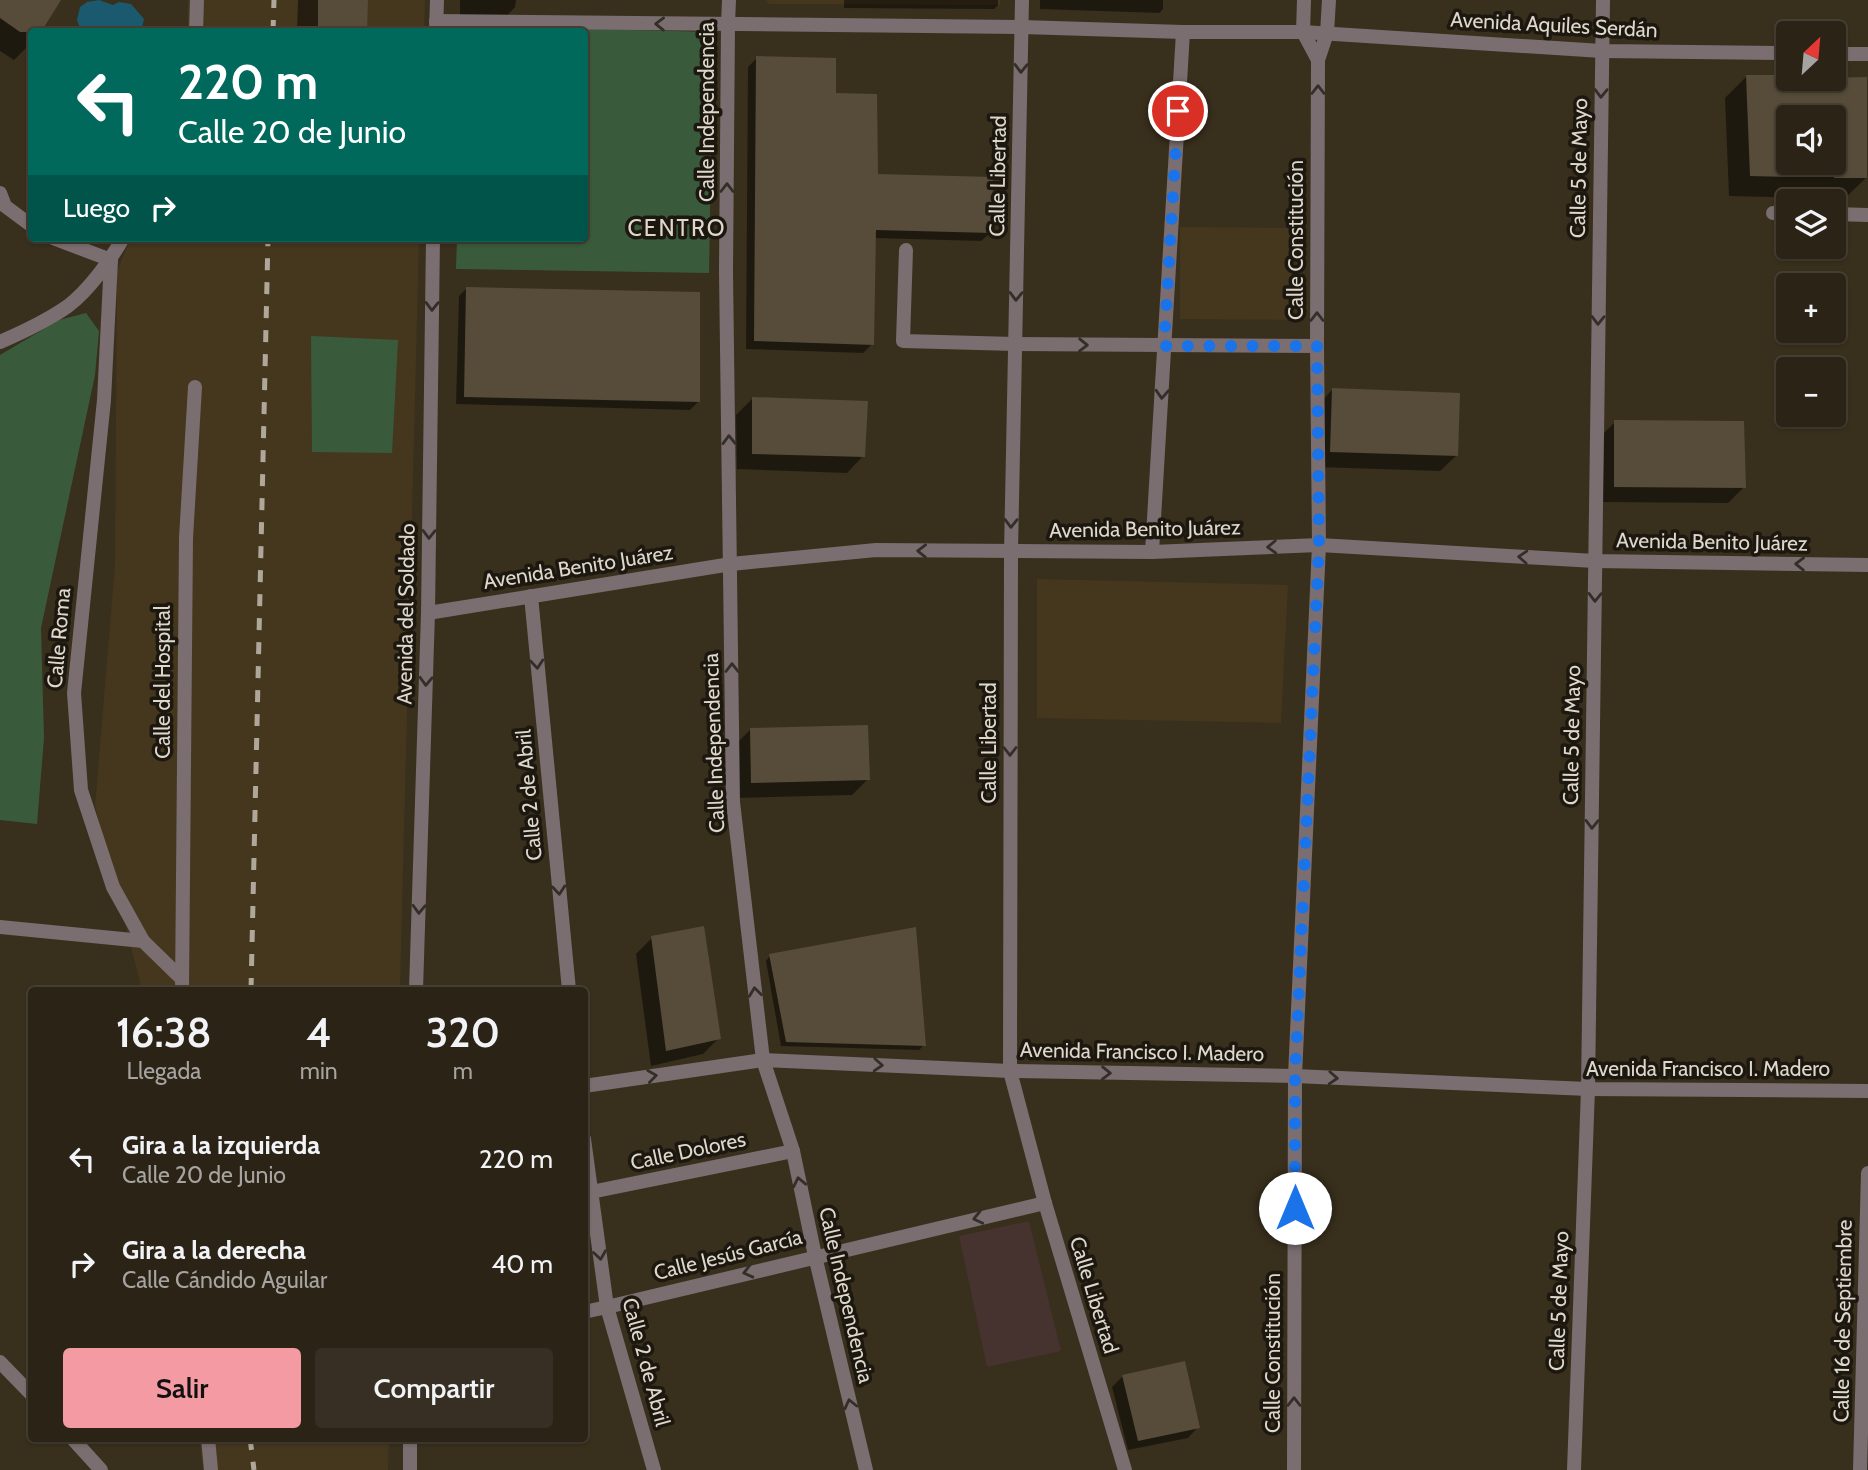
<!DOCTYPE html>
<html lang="es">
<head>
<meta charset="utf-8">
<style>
	:root { --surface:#2b2316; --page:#372f23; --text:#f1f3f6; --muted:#a6a4a1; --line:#474035; --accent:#f49aa2 }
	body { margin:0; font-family:Cabin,sans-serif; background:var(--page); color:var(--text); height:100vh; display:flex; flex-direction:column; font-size:26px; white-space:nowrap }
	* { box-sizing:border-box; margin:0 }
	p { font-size:23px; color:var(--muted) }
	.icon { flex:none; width:38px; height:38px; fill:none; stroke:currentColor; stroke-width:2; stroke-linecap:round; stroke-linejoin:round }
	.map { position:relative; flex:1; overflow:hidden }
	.panel { position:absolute; left:28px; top:987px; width:560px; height:455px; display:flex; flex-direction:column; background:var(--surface); border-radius:7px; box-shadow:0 2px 5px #0004,0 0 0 2px var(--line) }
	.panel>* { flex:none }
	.top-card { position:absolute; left:28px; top:28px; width:560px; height:214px; border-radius:7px; box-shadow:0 2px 5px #0004,0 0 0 2px var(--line); background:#00695c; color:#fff; overflow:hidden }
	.needle { width:46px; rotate:26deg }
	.controls { position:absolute; left:1776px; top:21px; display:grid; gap:14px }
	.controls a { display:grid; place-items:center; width:70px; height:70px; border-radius:7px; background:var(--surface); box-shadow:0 2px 5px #0004,0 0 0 2px var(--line); font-size:35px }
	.pin { position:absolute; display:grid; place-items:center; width:60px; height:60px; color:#fff; margin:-30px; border:4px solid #fff; border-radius:50%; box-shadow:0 2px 7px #0007 }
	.me { position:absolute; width:77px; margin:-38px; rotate:0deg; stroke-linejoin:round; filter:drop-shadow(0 0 5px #0008) }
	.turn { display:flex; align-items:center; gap:24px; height:147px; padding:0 35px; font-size:32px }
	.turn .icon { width:91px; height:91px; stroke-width:2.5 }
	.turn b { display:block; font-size:49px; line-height:60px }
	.then { display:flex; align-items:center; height:66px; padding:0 35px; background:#0003; gap:14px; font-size:26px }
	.eta { display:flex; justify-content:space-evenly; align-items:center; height:119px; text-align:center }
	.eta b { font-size:42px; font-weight:600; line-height:49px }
	.primary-button { display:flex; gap:14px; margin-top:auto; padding:14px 35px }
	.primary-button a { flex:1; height:80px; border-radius:7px; background:var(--accent); color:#111; font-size:28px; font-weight:600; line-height:80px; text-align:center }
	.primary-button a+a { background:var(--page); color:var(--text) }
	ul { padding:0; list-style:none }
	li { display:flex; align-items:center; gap:21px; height:105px; padding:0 35px }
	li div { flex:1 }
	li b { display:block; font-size:26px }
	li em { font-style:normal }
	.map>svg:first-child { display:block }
	.built { fill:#45371e }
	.medical { fill:#46322e }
	.green { fill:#3a5b3b }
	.water { fill:#1b5a6e }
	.shadow { fill:#0007; fill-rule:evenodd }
	.building { fill:#574c39 }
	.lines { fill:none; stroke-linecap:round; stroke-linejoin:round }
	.service { stroke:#7a6e70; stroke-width:14 }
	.pedestrian { stroke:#7a6e70; stroke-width:14 }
	.minor { stroke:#7a6e70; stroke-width:14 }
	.tertiary { stroke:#7a6e70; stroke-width:14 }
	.rail { stroke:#aea79a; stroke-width:5; stroke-dasharray:12 12; stroke-linecap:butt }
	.oneway { stroke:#342e28 }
	.route { stroke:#1a73e8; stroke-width:12; stroke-dasharray:0 21.6 }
	.labels { text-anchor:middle; stroke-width:7; stroke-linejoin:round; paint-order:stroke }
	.street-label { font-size:21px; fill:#ded7cc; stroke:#1c1810 }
	.neighbourhood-label { font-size:23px; letter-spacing:2px; fill:#ded7cc; stroke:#1c1810 }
</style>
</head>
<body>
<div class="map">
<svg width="1868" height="1470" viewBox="0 0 1868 1470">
	<rect width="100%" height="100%" fill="#392f1d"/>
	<g class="built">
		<path d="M 188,0 L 425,0 L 424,31 L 188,32 Z"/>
		<path d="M 766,0 L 1000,0 L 1000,5 L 769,4 Z"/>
		<path d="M 1180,227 L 1292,228 L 1291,320 L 1180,319 Z"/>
		<path d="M 131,238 L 419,238 L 400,990 L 142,990 L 95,806 L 115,564 L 117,271 Z"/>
		<path d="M 1037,579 L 1288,585 L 1281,723 L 1037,718 Z"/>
		<path d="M 199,1439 L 389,1439 L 388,1470 L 203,1470 Z"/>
	</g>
	<path class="medical" d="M 1029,1221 L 1061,1351 L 987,1367 L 959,1236 Z"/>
	<g class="green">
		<path d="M 465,26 L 713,32 L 709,273 L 456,269 L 457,238 L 584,238 L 584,32 L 465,32 Z"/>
		<path d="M 86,313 L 99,331 L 95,375 L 41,628 L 44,738 L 37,824 L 0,820 L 0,355 L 59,320 Z"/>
		<path d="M 311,336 L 398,340 L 392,453 L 312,452 Z"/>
	</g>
	<path class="water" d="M 99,0 L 113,5 L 119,2 L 131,4 L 144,19 L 141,31 L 81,31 L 77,20 L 80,7 L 87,2 Z"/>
	<g class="shadow">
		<path d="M 0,0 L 53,0 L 32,32 L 32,42 L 14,60 L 0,51 Z"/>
		<path d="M 298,0 L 366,0 L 366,32 L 297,32 Z"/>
		<path d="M 460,0 L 516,0 L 515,7 L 505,18 L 460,15 Z"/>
		<path d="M 844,0 L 998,0 L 998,5 L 994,9 L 844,8 Z"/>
		<path d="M 1040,0 L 1163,0 L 1163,9 L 1159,13 L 1040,9 Z"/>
		<path d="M 757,58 L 876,175 L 990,233 L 981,241 L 874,238 L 872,344 L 863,353 L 746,349 L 748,67 Z"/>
		<path d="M 1746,77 L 1834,79 L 1866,178 L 1844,199 L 1729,196 L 1725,98 ZM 1788,117 L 1834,117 L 1834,163 L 1788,163 Z"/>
		<path d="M 467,288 L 698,402 L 690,410 L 456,404 L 459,296 Z"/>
		<path d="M 1333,389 L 1457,455 L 1440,471 L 1315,467 L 1317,406 Z"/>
		<path d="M 752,399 L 863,456 L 847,473 L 737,469 L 736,415 Z"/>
		<path d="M 1615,422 L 1744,487 L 1728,503 L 1599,502 L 1599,438 Z"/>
		<path d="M 750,730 L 868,779 L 852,795 L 736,798 L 734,746 Z"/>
		<path d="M 652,938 L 719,1038 L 703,1054 L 651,1066 L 636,954 Z"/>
		<path d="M 770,956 L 924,1045 L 919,1050 L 781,1046 L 766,961 Z"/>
		<path d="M 1122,1377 L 1198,1427 L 1188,1438 L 1128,1450 L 1112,1387 Z"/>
	</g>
	<g class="building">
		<path d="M 0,0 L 61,0 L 41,32 L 20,32 L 0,18 Z"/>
		<path d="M 318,0 L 368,0 L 367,32 L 318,32 Z"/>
		<path d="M 756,56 L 836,58 L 836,93 L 877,94 L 878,174 L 993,177 L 992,233 L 876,230 L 874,345 L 754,341 Z"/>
		<path d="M 1746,75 L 1788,75 L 1788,79 L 1867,77 L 1867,178 L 1834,178 L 1834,117 L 1788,117 L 1788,177 L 1750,176 Z"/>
		<path d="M 466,287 L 700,292 L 700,402 L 464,397 Z"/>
		<path d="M 1332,388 L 1460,393 L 1458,456 L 1330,452 Z"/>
		<path d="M 752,397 L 868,401 L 865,457 L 752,454 Z"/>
		<path d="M 1614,420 L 1744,421 L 1746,488 L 1614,487 Z"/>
		<path d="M 868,725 L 870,780 L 751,783 L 750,728 Z"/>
		<path d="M 704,926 L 721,1039 L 666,1051 L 651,936 Z"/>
		<path d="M 916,927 L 926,1046 L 786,1042 L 769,954 Z"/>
		<path d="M 1185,1361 L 1200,1428 L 1138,1441 L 1122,1375 Z"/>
	</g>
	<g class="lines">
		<g class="service">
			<path d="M 1773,213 L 1788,213"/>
			<path d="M 1834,214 L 1868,215"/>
			<path d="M 591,1192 L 793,1151"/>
		</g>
		<g class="pedestrian">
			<path d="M 906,250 L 903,341 L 1015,344"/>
			<path d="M 584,1312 L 607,1307"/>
		</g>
		<g class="minor">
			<path d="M 1022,0 L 1011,552 L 1010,1071 L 1045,1203 L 1125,1470"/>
			<path d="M 1304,0 L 1303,32 L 1318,60"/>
			<path d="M 728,24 L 726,272 L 733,802 L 763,1060 L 793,1151 L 815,1256 L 866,1470"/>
			<path d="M 196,32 L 197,0"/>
			<path d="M 0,193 L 5,206 L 32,226"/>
			<path d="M 53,238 L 111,260"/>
			<path d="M 111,260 L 104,400 L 74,693 L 81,790 L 113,887 L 143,941 L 182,979"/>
			<path d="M 0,342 C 23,332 47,321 68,306 C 89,290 110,261 123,238"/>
			<path d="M 1015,344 L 1317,346"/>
			<path d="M 1152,552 L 1183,32"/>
			<path d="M 531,596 L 569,990"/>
			<path d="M 428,613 L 731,564 L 876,550 L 1152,552 L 1319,545 L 1595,561 L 1868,565"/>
			<path d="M 0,927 L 143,941"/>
			<path d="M 182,990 L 186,538 L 195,387"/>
			<path d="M 584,1086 L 763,1060 L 1010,1071 L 1295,1076 L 1588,1089 L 1868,1091"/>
			<path d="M 584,1139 L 607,1307 L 654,1470"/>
			<path d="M 607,1307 L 1045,1203"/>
			<path d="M 0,1362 L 32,1395"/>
			<path d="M 72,1438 L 101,1470"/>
			<path d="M 208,1438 L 211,1470"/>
			<path d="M 1294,1470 L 1295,1076 L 1319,545 L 1317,346 L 1318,60 L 1327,33 L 1329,0"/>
			<path d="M 1574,1470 L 1588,1089 L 1603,0"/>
			<path d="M 1860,1470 L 1868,1173"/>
		</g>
		<g class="tertiary">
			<path d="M 436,21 L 1022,27 L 1183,32 L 1303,32 L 1602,51 L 1788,53"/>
			<path d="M 728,24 L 729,0"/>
			<path d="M 436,32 L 437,0"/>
			<path d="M 1834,54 L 1868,54"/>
			<path d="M 416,990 L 428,613 L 433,238"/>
			<path d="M 410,1470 L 410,1438"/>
		</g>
		<g class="rail">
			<path d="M 273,32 L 274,0"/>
			<path d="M 251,990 L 268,238"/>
			<path d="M 250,1438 L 254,1470"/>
		</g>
	</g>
	<defs><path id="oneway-chevron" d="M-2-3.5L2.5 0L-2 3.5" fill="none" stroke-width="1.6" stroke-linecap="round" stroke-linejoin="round" transform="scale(1.75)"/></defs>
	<g class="oneway">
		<use href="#oneway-chevron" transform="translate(660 24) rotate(-179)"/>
		<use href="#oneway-chevron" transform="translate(1021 68) rotate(91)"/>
		<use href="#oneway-chevron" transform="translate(1318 90) rotate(-90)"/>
		<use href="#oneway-chevron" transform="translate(1601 93) rotate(91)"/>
		<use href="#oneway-chevron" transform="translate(727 188) rotate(-90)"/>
		<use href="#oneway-chevron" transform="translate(1016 296) rotate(91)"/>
		<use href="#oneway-chevron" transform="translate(432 306) rotate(91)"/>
		<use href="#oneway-chevron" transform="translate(1317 317) rotate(-90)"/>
		<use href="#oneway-chevron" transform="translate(1598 320) rotate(91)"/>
		<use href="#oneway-chevron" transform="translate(1083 345) rotate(1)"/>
		<use href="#oneway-chevron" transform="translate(1162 394) rotate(93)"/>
		<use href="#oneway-chevron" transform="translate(729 440) rotate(-91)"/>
		<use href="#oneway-chevron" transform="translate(1011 523) rotate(91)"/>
		<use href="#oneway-chevron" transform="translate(429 534) rotate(91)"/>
		<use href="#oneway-chevron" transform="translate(1272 547) rotate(178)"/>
		<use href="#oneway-chevron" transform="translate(922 551) rotate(-179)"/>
		<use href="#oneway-chevron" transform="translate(1523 557) rotate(-177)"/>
		<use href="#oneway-chevron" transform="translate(1800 564) rotate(-179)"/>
		<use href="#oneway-chevron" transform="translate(1595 597) rotate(91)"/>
		<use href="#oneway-chevron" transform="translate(537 664) rotate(85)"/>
		<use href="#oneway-chevron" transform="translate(732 668) rotate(-90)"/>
		<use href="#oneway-chevron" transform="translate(426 681) rotate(92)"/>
		<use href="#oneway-chevron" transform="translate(1010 751) rotate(90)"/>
		<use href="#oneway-chevron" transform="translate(1592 824) rotate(91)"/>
		<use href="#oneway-chevron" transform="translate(559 890) rotate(85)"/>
		<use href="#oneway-chevron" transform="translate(419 909) rotate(92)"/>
		<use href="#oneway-chevron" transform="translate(755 992) rotate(-97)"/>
		<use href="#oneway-chevron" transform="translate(878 1065) rotate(3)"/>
		<use href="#oneway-chevron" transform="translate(1106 1073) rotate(1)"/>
		<use href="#oneway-chevron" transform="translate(652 1076) rotate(-8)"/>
		<use href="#oneway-chevron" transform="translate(1333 1078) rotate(3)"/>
		<use href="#oneway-chevron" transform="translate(799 1182) rotate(-102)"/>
		<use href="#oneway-chevron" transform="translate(978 1218) rotate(167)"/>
		<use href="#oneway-chevron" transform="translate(600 1255) rotate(82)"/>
		<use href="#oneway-chevron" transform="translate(748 1272) rotate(166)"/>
		<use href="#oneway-chevron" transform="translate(1294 1402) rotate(-90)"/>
		<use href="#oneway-chevron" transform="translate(850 1404) rotate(-103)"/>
	</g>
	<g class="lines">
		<path class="route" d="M 1178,111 L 1164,346 L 1317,346 L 1319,545 L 1295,1076 L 1295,1208"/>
	</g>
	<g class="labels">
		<g class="street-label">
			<text transform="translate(1554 25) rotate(3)" y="7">Avenida Aquiles Serdán</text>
			<text transform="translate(707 112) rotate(-90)" y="7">Calle Independencia</text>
			<text transform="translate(1579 168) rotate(-89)" y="7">Calle 5 de Mayo</text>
			<text transform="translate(998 176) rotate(-89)" y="7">Calle Libertad</text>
			<text transform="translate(1296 240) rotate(-90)" y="7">Calle Constitución</text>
			<text transform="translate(1145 529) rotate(-1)" y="7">Avenida Benito Juárez</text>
			<text transform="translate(1712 542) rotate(1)" y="7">Avenida Benito Juárez</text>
			<text transform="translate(578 567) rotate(-9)" y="7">Avenida Benito Juárez</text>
			<text transform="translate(406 614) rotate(-89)" y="7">Avenida del Soldado</text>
			<text transform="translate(59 638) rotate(-85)" y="7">Calle Roma</text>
			<text transform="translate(163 682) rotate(-90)" y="7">Calle del Hospital</text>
			<text transform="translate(1572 735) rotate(-89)" y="7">Calle 5 de Mayo</text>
			<text transform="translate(714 743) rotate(-92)" y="7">Calle Independencia</text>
			<text transform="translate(989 743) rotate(-90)" y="7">Calle Libertad</text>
			<text transform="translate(529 795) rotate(-95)" y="7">Calle 2 de Abril</text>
			<text transform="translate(1142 1052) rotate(1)" y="7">Avenida Francisco I. Madero</text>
			<text x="1708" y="1076">Avenida Francisco I. Madero</text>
			<text transform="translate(688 1151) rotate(-12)" y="7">Calle Dolores</text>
			<text transform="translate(728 1255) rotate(-14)" y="7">Calle Jesús García</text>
			<text transform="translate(846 1295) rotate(77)" y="7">Calle Independencia</text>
			<text transform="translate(1094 1295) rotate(73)" y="7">Calle Libertad</text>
			<text transform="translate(1559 1301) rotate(-88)" y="7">Calle 5 de Mayo</text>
			<text transform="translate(1843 1321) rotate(-89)" y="7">Calle 16 de Septiembre</text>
			<text transform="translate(1273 1353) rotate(-90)" y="7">Calle Constitución</text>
			<text transform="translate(646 1362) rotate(75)" y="7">Calle 2 de Abril</text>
		</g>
		<g class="neighbourhood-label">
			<text x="677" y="236">CENTRO</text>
		</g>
	</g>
</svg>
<div class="controls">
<a><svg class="needle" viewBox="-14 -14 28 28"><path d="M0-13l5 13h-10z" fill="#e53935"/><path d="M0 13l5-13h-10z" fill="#a6a4a1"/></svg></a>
<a><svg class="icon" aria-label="sound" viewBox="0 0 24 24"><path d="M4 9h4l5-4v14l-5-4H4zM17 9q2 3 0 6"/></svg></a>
<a><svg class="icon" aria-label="layers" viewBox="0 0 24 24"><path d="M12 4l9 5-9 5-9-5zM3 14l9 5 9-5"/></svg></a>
<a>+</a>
<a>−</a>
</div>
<div class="pin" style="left:1178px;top:111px;background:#d93025"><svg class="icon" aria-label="arrive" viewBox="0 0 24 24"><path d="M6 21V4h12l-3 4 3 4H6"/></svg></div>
<svg class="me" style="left:1295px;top:1208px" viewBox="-20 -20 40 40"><circle r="19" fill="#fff"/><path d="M0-13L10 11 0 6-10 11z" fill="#1a73e8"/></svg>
<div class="top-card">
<div class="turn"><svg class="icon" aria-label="left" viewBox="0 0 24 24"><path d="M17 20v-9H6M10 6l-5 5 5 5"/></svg><div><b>220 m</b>Calle 20 de Junio</div></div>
<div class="then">Luego<svg class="icon" aria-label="right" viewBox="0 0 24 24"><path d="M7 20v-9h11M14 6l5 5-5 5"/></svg></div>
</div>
<section class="panel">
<div class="eta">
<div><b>16:38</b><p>Llegada</p></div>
<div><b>4</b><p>min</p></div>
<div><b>320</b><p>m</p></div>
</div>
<ul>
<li><svg class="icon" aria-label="left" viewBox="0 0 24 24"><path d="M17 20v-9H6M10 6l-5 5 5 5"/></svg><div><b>Gira a la izquierda</b><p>Calle 20 de Junio</p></div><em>220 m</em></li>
<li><svg class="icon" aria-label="right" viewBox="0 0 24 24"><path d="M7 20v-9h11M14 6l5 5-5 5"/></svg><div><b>Gira a la derecha</b><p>Calle Cándido Aguilar</p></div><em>40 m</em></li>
</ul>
<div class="primary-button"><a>Salir</a><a>Compartir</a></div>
</section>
</div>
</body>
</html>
